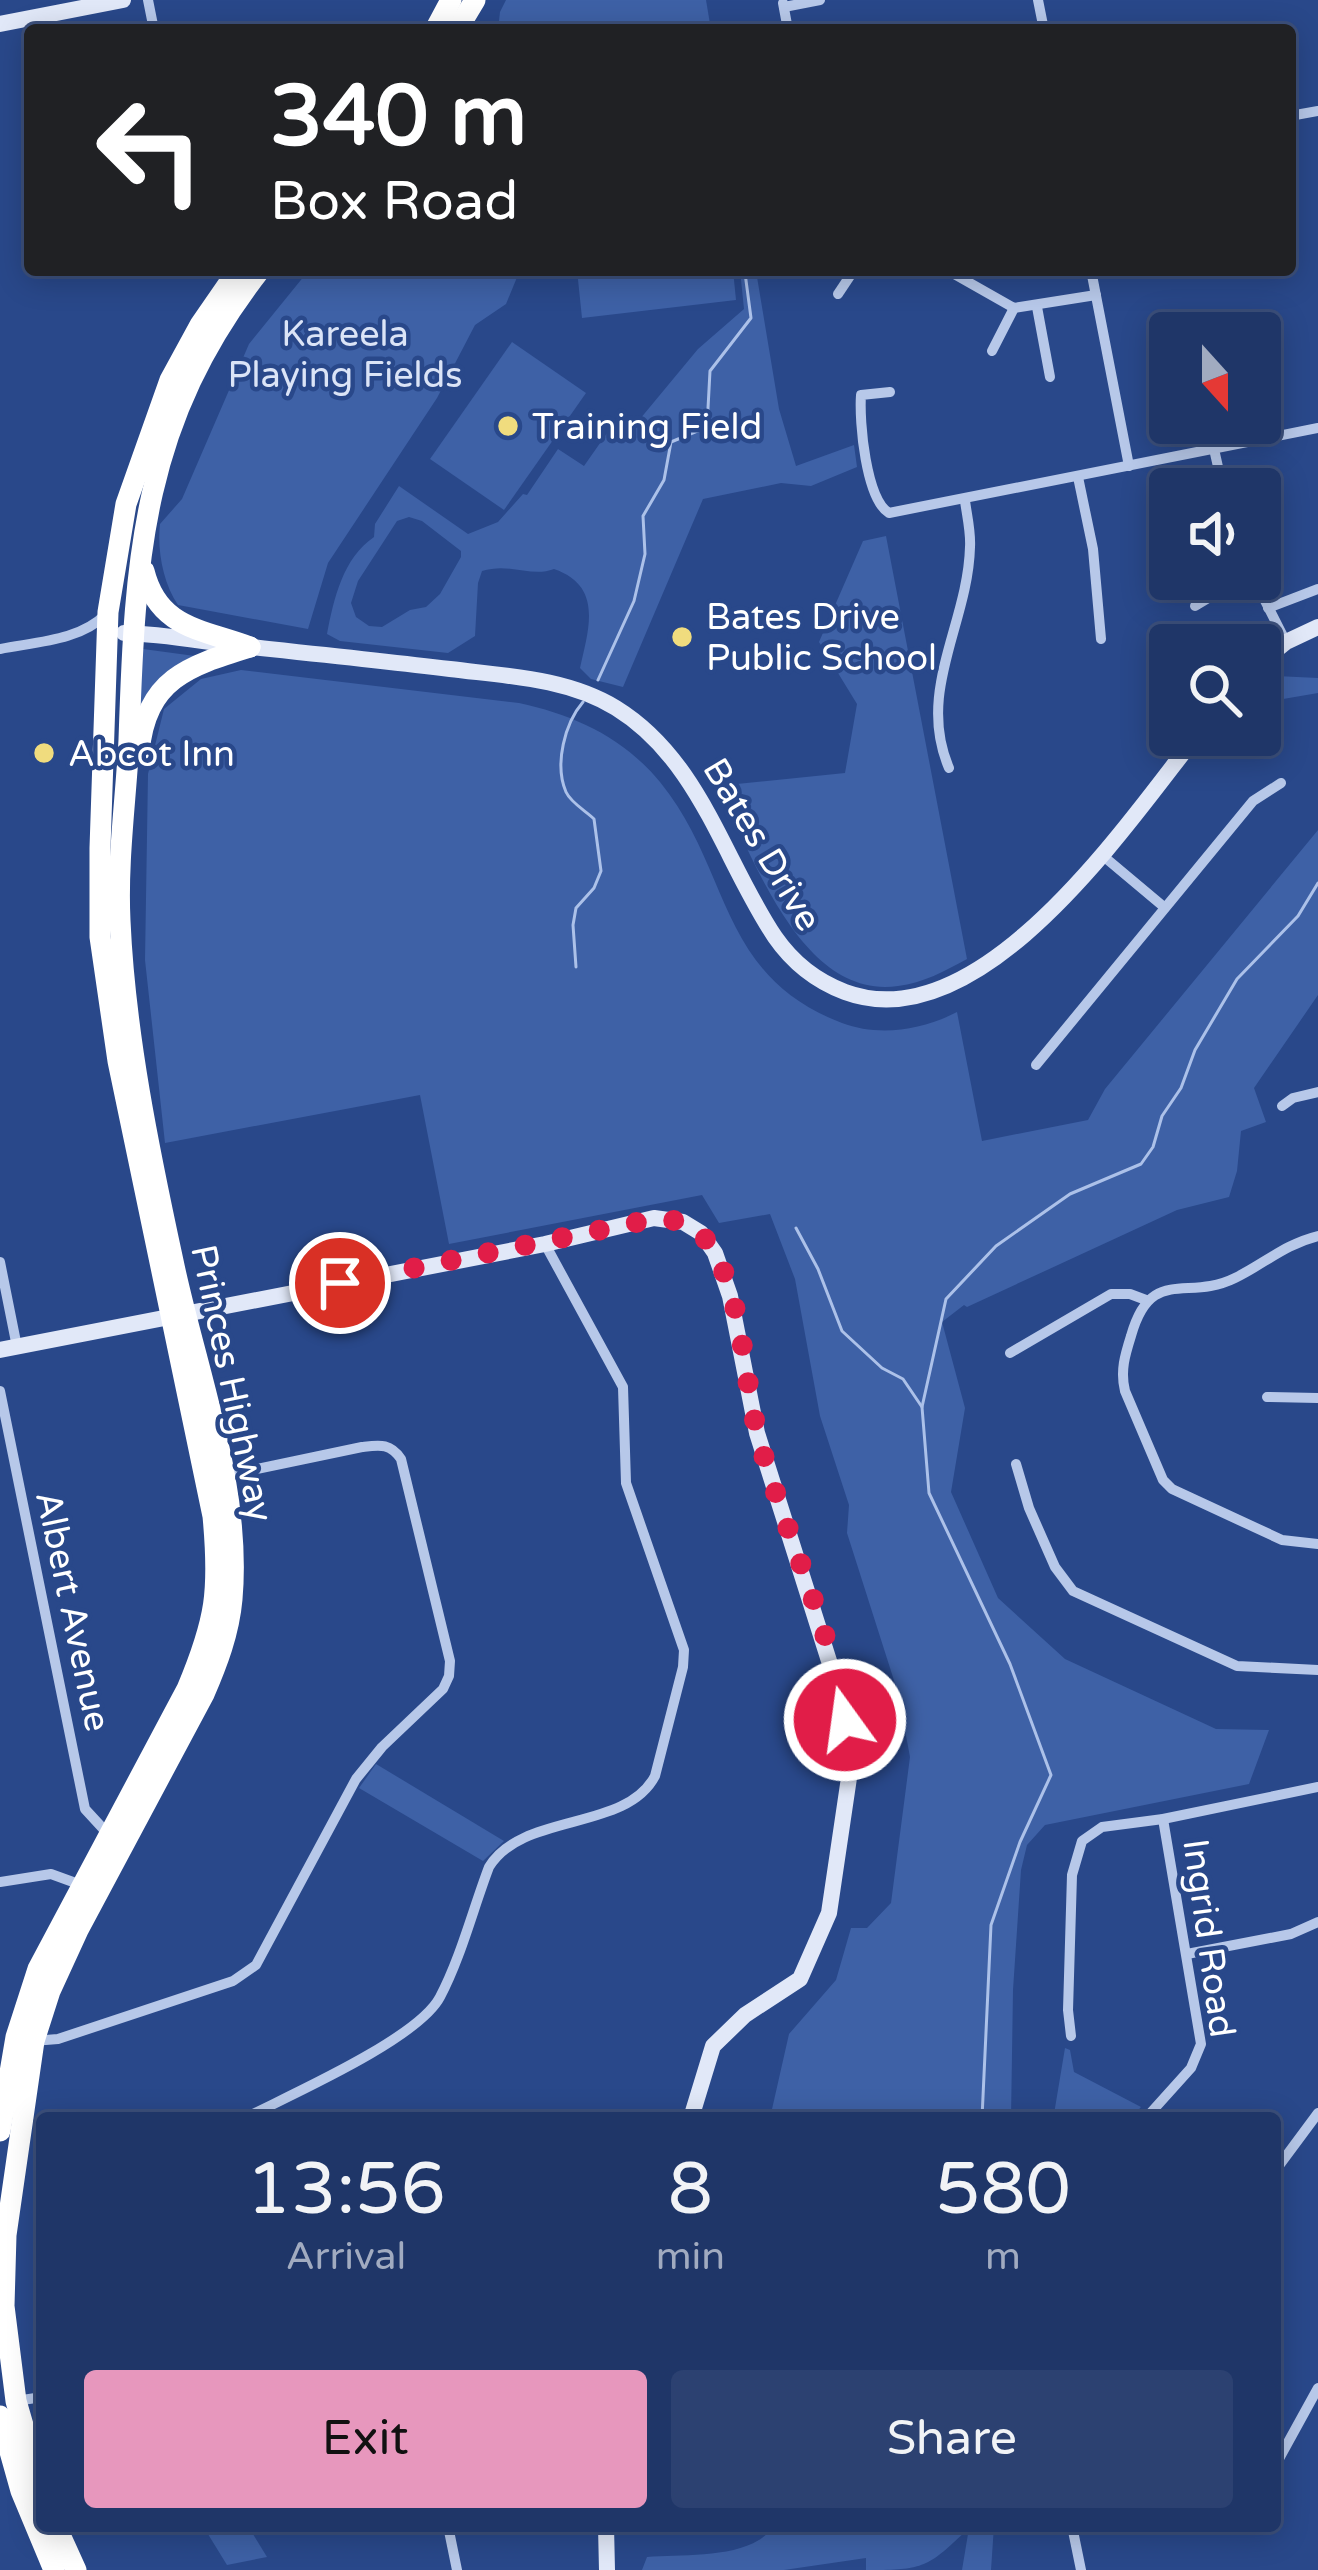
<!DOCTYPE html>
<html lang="en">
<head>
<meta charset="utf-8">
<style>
	:root { --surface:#1f3668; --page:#2c4171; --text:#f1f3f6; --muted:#a1abc0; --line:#3c507c; --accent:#e797bd }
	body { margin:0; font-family:"Varela Round",sans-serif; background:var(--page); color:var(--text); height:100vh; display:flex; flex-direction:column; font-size:45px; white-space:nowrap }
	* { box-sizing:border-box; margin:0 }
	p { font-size:39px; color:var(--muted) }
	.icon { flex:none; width:66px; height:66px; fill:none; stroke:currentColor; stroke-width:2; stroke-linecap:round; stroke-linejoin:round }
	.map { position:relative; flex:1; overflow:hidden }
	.drawer { position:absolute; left:36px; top:2112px; width:1245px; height:420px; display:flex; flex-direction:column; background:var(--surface); border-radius:12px; box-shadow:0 6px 30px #0003,0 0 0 3px var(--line) }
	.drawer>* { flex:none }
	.banner { position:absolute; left:24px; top:24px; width:1272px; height:252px; border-radius:12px; box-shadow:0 6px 30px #0003,0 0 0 3px var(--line); background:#202124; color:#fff; overflow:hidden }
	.needle { width:78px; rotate:159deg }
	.tools { position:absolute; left:1149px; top:312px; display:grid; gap:24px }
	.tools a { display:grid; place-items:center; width:132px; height:132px; border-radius:12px; background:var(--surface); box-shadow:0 6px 30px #0003,0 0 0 3px var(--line); font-size:60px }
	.pin { position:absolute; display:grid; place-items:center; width:102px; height:102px; color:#fff; margin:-51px; border:6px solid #fff; border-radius:50%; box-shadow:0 3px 12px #0007 }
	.me { position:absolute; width:132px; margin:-66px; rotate:346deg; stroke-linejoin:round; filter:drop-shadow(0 0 9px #0008) }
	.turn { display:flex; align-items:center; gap:42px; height:252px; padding:0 48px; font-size:54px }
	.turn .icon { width:156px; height:156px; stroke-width:2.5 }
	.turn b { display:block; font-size:84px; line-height:102px }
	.eta { display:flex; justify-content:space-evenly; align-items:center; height:204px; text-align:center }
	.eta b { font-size:72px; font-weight:600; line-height:84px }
	.action { display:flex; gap:24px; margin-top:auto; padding:24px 48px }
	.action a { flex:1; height:138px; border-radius:12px; background:var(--accent); color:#111; font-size:48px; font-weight:600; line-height:138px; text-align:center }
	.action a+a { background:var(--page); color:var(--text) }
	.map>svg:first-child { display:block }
	.green { fill:#3e61a6; fill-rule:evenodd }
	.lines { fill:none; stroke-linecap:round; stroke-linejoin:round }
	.stream { stroke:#acc1e9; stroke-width:3 }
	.street { stroke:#b7c8e9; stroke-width:10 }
	.secondary { stroke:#e1e8f8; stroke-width:16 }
	.highway { stroke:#fff; stroke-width:21 }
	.route { stroke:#e11d48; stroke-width:21; stroke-dasharray:0 37.8 }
	.poi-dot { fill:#f0dc7e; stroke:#29488a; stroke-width:4.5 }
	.labels { text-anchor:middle; stroke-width:9; stroke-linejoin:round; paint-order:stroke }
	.park-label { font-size:36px; fill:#dbe4f7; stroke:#29488a }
	.poi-label { font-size:36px; fill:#fff; stroke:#29488a; text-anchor:start }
	.street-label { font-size:36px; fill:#fff; stroke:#29488a }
</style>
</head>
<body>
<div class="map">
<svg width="1318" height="2570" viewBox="0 0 1318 2570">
	<rect width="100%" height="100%" fill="#29488a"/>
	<g class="green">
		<path d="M 506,0 L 706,0 L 711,30 L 498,30 L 500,12 Z"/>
		<path d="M 309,270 L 520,270 L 506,304 L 475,325 L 437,398 L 328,563 L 308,629 L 178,605 C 163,583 157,550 160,524 L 182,499 L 249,344 Z"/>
		<path d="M 577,270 L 733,270 L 736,300 L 582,318 Z"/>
		<path d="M 740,270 L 754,270 L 757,277 L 779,409 L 796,466 L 854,445 L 857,467 L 811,486 L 781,483 L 703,499 L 623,687 L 591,679 L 580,668 C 589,628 603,586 554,569 C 531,578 510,562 482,571 L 478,583 L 475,636 L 448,653 L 340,641 L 327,634 C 334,598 343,558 374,537 L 375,524 L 399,486 L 468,534 L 498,522 L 523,494 L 527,495 L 558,449 L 584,466 L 619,416 L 635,425 L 698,349 L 744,309 ZM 409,517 L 422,521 L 461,551 L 461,557 L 440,594 L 426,607 L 410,610 L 382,627 L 369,626 L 356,617 L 351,603 L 358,581 L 397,521 Z"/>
		<path d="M 512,342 L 586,393 L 504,510 L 430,459 Z"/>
		<path d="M 886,536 L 967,959 C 945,971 923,983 898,986 C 800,1000 753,854 717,786 L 845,773 L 857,704 L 819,642 L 863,541 Z"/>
		<path d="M 143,649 L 195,656 C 169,666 151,682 139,709 Z"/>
		<path d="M 241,670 L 519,703 C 574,715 623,737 660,782 C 732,870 717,976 842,1023 C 879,1037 923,1030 957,1012 L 982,1141 L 1088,1120 L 1105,1089 L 1318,830 L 1318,995 L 1254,1088 L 1266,1122 L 1241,1131 L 1237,1171 L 1229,1197 L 1177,1210 L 967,1307 L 964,1305 L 942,1322 L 965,1408 L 951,1492 L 998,1598 L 1065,1659 L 1216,1729 L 1269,1730 L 1249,1784 L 1045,1825 L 1027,1845 L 1021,1870 L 1013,1990 L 1011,2118 L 770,2118 L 789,2034 L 836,1980 L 851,1928 L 867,1928 L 891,1903 L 910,1757 L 898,1693 L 847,1533 L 849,1505 L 820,1416 L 795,1279 L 770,1214 L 719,1223 L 702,1195 L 449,1244 L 420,1095 L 165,1143 L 145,960 L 148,774 L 164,709 L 201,679 Z"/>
		<path d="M 1276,676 L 1318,678 L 1318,693 L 1260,703 L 1260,694 Z"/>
		<path d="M 376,1764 L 504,1841 L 483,1861 L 359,1788 Z"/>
		<path d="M 1065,2048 L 1070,2050 L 1074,2072 L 1141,2107 L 1131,2118 L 1062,2118 L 1054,2114 Z"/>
		<path d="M 203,2526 L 248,2526 L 267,2557 L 227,2565 Z"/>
		<path d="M 768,2526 L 994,2526 L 991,2570 L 962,2570 L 969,2528 C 927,2568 925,2570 866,2570 L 866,2558 L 784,2570 L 642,2570 L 647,2557 C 683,2554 741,2559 768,2533 Z"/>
	</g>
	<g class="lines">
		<g class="stream">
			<path d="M 598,680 L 634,601 L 645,554 L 643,516 L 664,480 L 671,442 L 707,427 L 710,371 L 751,318 L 745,273"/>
			<path d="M 576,967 L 573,925 L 576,908 L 594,888 L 601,871 L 594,819 C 586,811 571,803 566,792 C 554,764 565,723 583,702"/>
			<path d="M 796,1228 L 818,1269 L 842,1331 L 882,1368 L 903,1379 L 922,1407"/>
			<path d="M 982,2118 L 991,1925 L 1020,1842 L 1051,1775 L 1010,1664 L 929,1493 L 922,1407 L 946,1299 L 996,1246 L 1070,1194 L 1141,1164 L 1153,1147 L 1162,1116 L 1181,1088 L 1195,1050 L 1237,979 L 1298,916 L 1318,883"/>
		</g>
		<g class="street">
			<path d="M 148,0 L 154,30"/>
			<path d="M 1038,0 L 1044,30"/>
			<path d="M 783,3 L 788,30"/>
			<path d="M 784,7 L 820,0"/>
			<path d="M 1290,116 L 1318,111"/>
			<path d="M 947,270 L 1014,308 L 1096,295"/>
			<path d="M 1091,270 L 1129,466"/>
			<path d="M 838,294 L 854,270"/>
			<path d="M 1037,307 L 1050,377"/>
			<path d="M 992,351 L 1014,308"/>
			<path d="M 890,392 L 861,395 C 859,422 866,499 889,513 L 1318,428"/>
			<path d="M 1214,449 L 1223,489"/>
			<path d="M 1078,477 L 1093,549 L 1101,639"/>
			<path d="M 1254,579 L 1286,642"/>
			<path d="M 1195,606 L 1240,579"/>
			<path d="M 1268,608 L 1318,589"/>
			<path d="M 0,649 C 35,642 80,641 106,614"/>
			<path d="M 949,768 C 916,691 968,624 970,547 C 971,532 967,516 965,501"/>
			<path d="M 1102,855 L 1164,907"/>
			<path d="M 1036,1065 L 1253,801 L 1281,783"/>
			<path d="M 1282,1106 L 1293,1098 L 1318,1092"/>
			<path d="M 1318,1236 C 1285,1244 1264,1264 1235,1278 C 1187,1302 1151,1265 1131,1336 C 1125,1355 1120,1371 1125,1391 L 1163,1480 L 1172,1489 L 1282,1540 L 1318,1544"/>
			<path d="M 0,1262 L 17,1347"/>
			<path d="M 1010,1353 L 1111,1294 L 1130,1294 L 1146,1300"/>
			<path d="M 0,1391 L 85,1809 L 108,1834"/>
			<path d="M 1267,1397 L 1318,1398"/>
			<path d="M 1016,1464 L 1029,1508 L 1055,1567 L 1073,1591 L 1237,1666 L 1318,1670"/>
			<path d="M 0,1882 L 51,1874 L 84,1886"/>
			<path d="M 1187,1954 L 1291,1934 L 1318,1922"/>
			<path d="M 1071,2036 L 1068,2010 L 1072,1875 L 1082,1841 L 1102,1827 L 1163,1819 L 1318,1787"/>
			<path d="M 33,2041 L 58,2039 L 233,1981 L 256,1965 L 356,1779 L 382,1747 L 443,1689 L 449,1676 L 450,1661 L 401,1459 C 390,1443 380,1445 362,1447 L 223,1476"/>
			<path d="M 245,2118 C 290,2095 418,2039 440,1997 C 461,1957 473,1909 489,1867 C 522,1812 626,1832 655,1776 L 683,1667 L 684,1650 L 626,1483 L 623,1387 L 545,1244"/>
			<path d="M 1146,2118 L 1191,2068 L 1201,2044 L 1163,1819"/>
			<path d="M 1275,2171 L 1318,2113"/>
			<path d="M 16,2401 L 42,2397"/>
			<path d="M 1275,2466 L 1318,2388"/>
			<path d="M 448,2526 L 457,2570"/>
			<path d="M 1072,2526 L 1081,2570"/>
		</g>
		<g class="secondary">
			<path d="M 0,24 L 123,0"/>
			<path d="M 124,633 C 167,634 209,643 251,647 C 317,654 384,661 450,669 C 506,676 567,678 616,708 C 700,760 723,859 775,937 C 793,963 816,981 845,992 C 980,1042 1125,826 1197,735"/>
			<path d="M 1260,663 L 1286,642 L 1318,627"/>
			<path d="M 0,1350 L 545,1244 L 654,1218 L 683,1222 L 701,1233 L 715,1253 L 730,1296 L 757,1433 L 842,1702 L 850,1771 L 829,1913 L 800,1979 L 745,2015 L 713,2046 L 691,2118"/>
			<path d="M 606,2526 L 607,2570"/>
		</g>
		<g class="highway">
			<path d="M 435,30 L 451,0"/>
			<path d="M 457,30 L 475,0"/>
			<path d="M 144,571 C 158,628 201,629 250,647"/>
			<path d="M 139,752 C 146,679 188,666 250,647"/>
			<path d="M 0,2131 L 16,2037 L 38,1969 L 187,1689 C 216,1620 220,1591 213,1516 L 118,1061 L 100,937 L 100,848 L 108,612 L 126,504 L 170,380 L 200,325 L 238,270"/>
			<path d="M 0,2416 L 21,2491 L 54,2570"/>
			<path d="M 42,2491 L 16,2401 L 4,2306 L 6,2235 L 34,2041 L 50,1991 L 78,1930 L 204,1694 C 217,1664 229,1633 232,1599 C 242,1486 196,1371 173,1261 C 149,1150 125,1034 120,921 C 117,861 126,799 129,740 C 135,556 142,421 260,270"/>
			<path d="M 56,2526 L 76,2570"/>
		</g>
	</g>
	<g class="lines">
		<path class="route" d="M 340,1283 L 654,1219 C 678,1219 695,1223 709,1244 C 744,1295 743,1380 759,1439 C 785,1533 830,1624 845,1720"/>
	</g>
	<g class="poi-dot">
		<circle cx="508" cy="426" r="12"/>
		<circle cx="682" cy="637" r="12"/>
		<circle cx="44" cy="753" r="12"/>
	</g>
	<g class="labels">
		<g class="park-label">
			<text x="345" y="346">Kareela<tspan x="345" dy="41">Playing Fields</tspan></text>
		</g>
		<g class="poi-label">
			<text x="532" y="439">Training Field</text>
			<text x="706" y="629">Bates Drive<tspan x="706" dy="41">Public School</tspan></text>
			<text x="68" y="766">Abcot Inn</text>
		</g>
		<g class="street-label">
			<text transform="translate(763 844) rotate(59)" y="13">Bates Drive</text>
			<text transform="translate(233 1383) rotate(78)" y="13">Princes Highway</text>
			<text transform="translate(74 1611) rotate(78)" y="13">Albert Avenue</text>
			<text transform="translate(1210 1938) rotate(82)" y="13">Ingrid Road</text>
		</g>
	</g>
</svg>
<div class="tools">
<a><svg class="needle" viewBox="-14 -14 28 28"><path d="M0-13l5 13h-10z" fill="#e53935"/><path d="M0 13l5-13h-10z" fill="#a1abc0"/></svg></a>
<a><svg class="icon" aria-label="sound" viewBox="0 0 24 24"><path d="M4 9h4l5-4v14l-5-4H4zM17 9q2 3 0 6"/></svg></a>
<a><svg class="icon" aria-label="search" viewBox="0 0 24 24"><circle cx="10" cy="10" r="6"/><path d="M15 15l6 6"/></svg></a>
</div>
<div class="pin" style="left:340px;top:1283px;background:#d93025"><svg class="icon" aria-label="arrive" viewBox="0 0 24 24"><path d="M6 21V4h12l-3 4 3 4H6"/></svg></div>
<svg class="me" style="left:845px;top:1720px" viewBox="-20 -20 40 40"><circle r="17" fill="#e11d48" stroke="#fff" stroke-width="3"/><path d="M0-11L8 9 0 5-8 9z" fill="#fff"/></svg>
<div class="banner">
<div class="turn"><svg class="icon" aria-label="left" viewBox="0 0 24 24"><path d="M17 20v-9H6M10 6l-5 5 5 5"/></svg><div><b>340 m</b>Box Road</div></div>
</div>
<section class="drawer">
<div class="eta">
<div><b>13:56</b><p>Arrival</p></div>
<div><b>8</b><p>min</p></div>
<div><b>580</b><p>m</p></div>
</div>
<div class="action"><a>Exit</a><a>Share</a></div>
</section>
</div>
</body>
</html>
